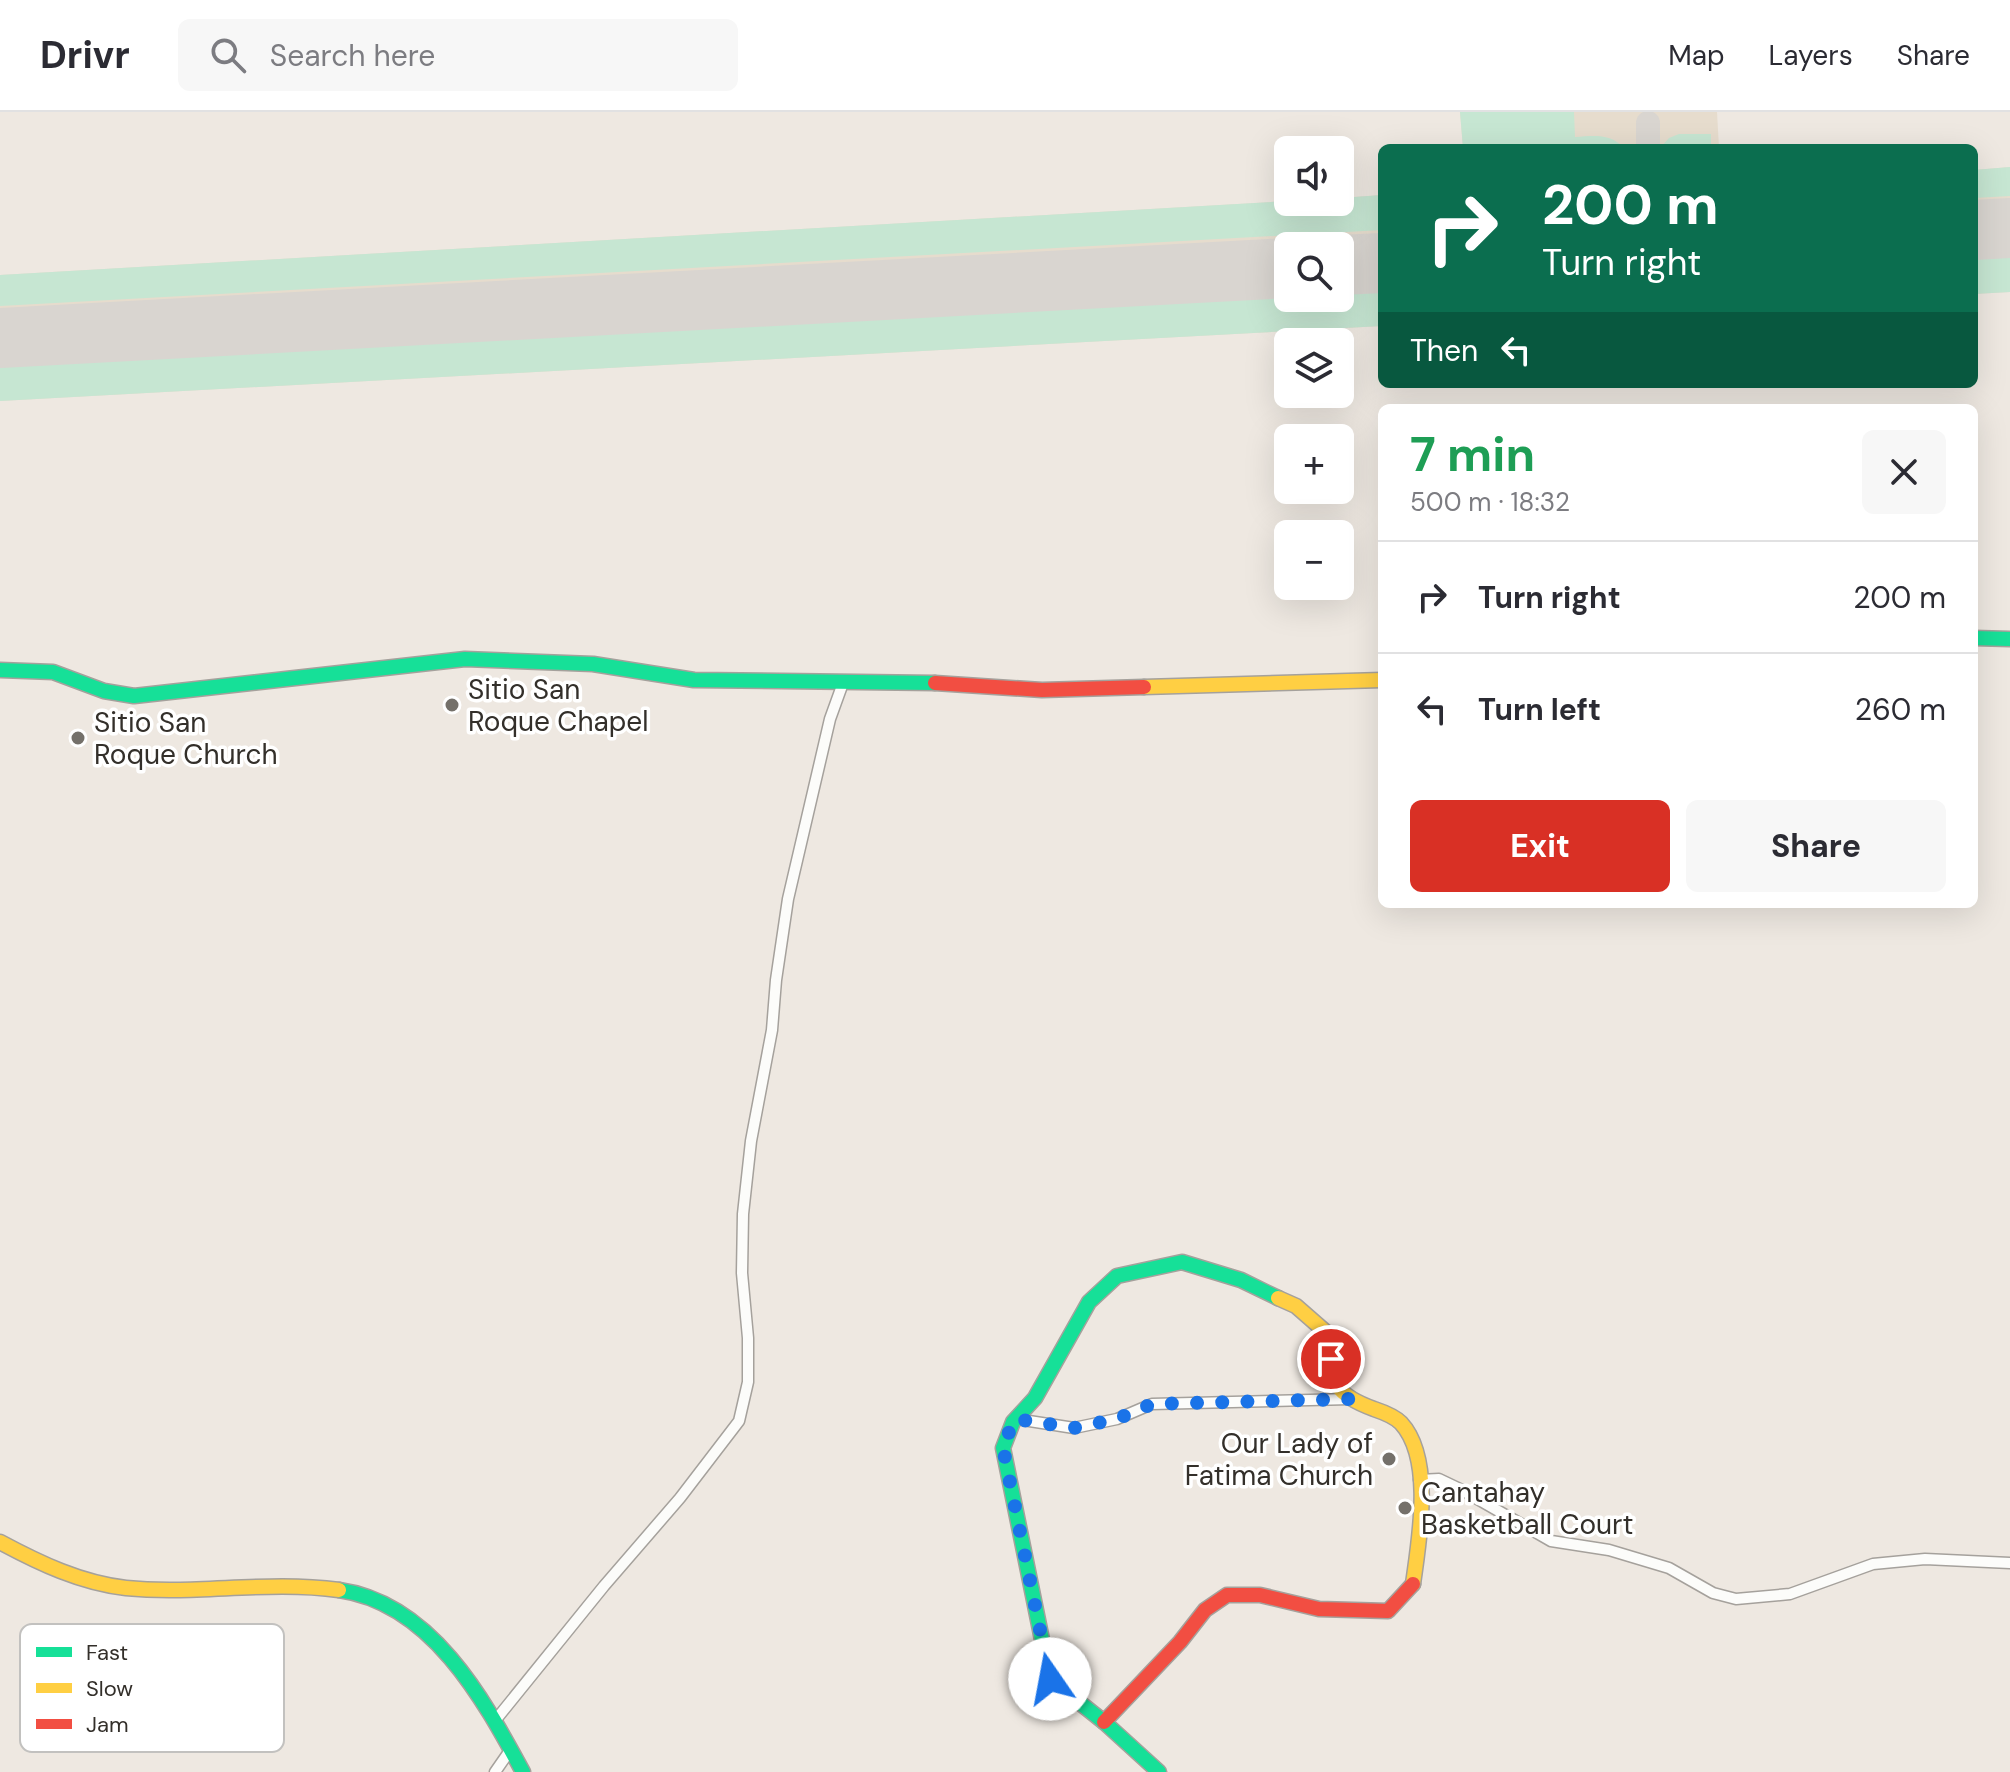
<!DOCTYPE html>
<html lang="en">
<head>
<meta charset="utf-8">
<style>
	:root { --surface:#fff; --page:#f7f7f7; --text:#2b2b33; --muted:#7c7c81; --line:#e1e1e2; --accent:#d93025 }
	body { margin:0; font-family:"DM Sans",sans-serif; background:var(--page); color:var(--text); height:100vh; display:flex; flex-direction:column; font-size:30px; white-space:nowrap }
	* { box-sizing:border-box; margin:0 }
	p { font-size:26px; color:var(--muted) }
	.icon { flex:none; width:44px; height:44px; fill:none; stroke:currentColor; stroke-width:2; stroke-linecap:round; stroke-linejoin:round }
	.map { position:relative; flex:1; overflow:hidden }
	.side { position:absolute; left:1378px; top:292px; width:600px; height:504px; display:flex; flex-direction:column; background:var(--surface); border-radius:12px; box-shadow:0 8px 32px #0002 }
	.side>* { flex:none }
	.guide { position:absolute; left:1378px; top:32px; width:600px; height:244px; border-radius:12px; box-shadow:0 8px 32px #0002; background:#0b6e4f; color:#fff; overflow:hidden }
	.buttons { position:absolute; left:1274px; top:24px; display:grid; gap:16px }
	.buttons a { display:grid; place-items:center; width:80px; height:80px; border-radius:12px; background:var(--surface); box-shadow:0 8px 32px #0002; font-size:40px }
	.pin { position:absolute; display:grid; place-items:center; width:68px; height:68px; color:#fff; margin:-34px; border:4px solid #fff; border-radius:50%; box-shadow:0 2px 8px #0007 }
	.me { position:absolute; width:88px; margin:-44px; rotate:348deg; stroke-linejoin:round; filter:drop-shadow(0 0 6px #0008) }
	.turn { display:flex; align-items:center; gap:28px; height:168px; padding:0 32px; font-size:36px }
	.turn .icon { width:104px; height:104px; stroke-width:2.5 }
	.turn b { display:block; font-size:56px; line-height:68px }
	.then { display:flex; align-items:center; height:76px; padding:0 32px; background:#0003; gap:16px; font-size:30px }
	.round { display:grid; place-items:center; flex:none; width:84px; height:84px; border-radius:12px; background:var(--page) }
	.summary { display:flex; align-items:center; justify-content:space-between; height:136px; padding:0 32px }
	h1 { font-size:48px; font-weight:700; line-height:60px; color:#1e9e55 }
	.cta { display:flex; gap:16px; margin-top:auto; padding:16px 32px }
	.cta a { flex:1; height:92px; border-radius:12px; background:var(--accent); color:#fff; font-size:32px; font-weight:700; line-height:92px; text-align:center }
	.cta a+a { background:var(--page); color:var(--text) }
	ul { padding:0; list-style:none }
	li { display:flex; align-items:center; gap:24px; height:112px; padding:0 32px; border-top:2px solid var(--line) }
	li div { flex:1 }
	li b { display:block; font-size:30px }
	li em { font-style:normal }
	header { display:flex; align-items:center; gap:48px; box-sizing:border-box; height:112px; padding:0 40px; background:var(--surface); border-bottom:2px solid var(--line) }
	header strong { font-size:38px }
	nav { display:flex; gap:44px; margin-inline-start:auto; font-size:28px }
	.search { width:560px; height:72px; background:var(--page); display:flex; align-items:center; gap:20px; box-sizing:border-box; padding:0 28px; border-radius:12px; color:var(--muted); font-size:30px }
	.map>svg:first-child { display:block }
	.built { fill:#e6dccd; fill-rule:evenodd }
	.green { fill:#c6e6d2 }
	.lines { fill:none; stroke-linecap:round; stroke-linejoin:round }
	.taxiway { stroke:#d9d5d0; stroke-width:24 }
	.runway { stroke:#d9d5d0; stroke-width:60 }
	.street-casing { stroke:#a5a19c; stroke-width:13 }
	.fast-casing { stroke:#a5a19c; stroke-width:17 }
	.slow-casing { stroke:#a5a19c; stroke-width:17 }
	.jam-casing { stroke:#a5a19c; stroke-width:17 }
	.street { stroke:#fcfcfa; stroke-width:10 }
	.fast { stroke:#16e098; stroke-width:14 }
	.slow { stroke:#ffcf43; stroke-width:14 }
	.jam { stroke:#f24e42; stroke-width:14 }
	.route { stroke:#1a73e8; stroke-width:14; stroke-dasharray:0 25.2 }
	.poi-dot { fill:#74706a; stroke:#fff; stroke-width:3 }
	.labels { text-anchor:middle; stroke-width:7; stroke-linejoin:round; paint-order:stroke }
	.poi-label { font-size:28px; fill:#332f2a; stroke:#fff; text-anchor:start }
	.key { fill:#fff; stroke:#c2c1bf; stroke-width:2 }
	.key-label { font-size:22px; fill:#332f2a }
</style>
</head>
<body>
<header>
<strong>Drivr</strong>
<div class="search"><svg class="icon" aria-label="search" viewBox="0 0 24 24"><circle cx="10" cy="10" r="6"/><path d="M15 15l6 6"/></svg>Search here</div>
<nav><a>Map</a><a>Layers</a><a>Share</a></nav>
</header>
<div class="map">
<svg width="2010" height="1660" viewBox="0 0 2010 1660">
	<rect width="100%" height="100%" fill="#eee8e1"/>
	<g class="built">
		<path d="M 1460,0 L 1717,0 L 1719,36 L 1463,36 Z"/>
		<path d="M 2010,55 L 2010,180 L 1974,182 L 1974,58 Z"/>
		<path d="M 1382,83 L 1382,214 L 0,289 L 0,163 L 1288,89 L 1340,90 L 1340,86 ZM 1288,134 L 1340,134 L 1340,186 L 1288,186 Z"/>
	</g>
	<g class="green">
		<path d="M 1460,0 L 1574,0 L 1575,25 C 1594,24 1610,21 1624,36 L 1463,36 Z"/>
		<path d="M 1679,22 L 1711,22 L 1711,36 L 1660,36 L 1669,26 Z"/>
		<path d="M 2010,55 L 2010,84 L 1974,86 L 1974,58 Z"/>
		<path d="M 1382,83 L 1382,118 L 0,194 L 0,163 L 1288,89 L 1340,90 L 1340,86 Z"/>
		<path d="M 2010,143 L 2010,180 L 1974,182 L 1974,145 Z"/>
		<path d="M 1382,177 L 1382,214 L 0,289 L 0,254 L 1288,183 L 1288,186 L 1340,186 L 1340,180 Z"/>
	</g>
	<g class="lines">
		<path class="taxiway" d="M 1648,11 L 1648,36"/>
		<g class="runway">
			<path d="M 1974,118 L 2010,116"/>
			<path d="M 1340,153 L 1382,151"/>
			<path d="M 0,226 L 1288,156"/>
		</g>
		<g class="street-casing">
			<g id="street">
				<path d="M 1016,1307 L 1074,1316 L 1117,1307 L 1152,1292 L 1350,1287"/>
				<path d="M 1419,1368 L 1439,1367 L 1460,1377 L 1551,1429 L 1609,1438 L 1669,1456 L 1713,1481 L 1736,1487 L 1790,1482 L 1873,1452 L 1925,1447 L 2010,1451"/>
				<path d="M 494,1610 L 604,1474 L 680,1386 L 739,1309 L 748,1270 L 748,1226 L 742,1161 L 743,1102 L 751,1029 L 772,918 L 776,868 L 788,787 L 830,607 L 843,571"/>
				<path d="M 495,1660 L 511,1637"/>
			</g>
		</g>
		<g class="fast-casing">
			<g id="fast">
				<path d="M 1974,526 L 2010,527"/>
				<path d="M 0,558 L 53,560 L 104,579 L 134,584 L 465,547 L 593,552 L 694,568 L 935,571"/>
				<path d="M 339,1478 C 431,1491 483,1586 523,1660"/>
				<path d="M 1159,1660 L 1104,1610 L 1050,1567 L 1003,1336 L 1013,1310 L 1035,1286 L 1089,1190 L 1117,1164 L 1182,1150 L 1241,1168 L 1278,1186"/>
			</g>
		</g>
		<g class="slow-casing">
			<g id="slow">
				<path d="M 1144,575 L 1382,568"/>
				<path d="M 1278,1186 L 1296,1194 L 1328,1222 C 1333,1266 1327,1280 1374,1297 C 1383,1300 1394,1304 1401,1311 C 1434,1347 1419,1428 1413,1472"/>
				<path d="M 0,1430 C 39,1451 81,1471 126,1476 C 197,1483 268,1468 339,1478"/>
			</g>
		</g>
		<g class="jam-casing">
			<g id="jam">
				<path d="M 935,571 L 1042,578 L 1144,575"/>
				<path d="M 1104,1610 L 1180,1530 L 1205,1498 L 1227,1483 L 1260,1483 L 1319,1497 L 1388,1499 L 1413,1472"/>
			</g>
		</g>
		<use href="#street" class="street"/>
		<use href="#fast" class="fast"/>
		<use href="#slow" class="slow"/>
		<use href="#jam" class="jam"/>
	</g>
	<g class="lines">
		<path class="route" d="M 1050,1567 L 1003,1336 L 1013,1310 L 1016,1307 L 1074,1316 L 1117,1307 L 1152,1292 L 1350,1287 L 1334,1271 L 1331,1247"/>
	</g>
	<g class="poi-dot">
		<circle cx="452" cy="593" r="8"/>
		<circle cx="78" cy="626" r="8"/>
		<circle cx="1389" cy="1347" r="8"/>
		<circle cx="1405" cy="1396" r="8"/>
	</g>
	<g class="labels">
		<g class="poi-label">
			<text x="468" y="587">Sitio San<tspan x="468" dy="32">Roque Chapel</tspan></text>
			<text x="94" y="620">Sitio San<tspan x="94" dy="32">Roque Church</tspan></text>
			<text x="1373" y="1341" text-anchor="end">Our Lady of<tspan x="1373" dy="32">Fatima Church</tspan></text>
			<text x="1421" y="1390">Cantahay<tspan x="1421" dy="32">Basketball Court</tspan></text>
		</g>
	</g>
	<rect x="20" y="1512" width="264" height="128" rx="12" class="key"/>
	<rect x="36" y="1535" width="36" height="10" fill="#16e098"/>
	<rect x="36" y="1571" width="36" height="10" fill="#ffcf43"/>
	<rect x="36" y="1607" width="36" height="10" fill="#f24e42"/>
	<g class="key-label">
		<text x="86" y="1548">Fast</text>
		<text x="86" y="1584">Slow</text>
		<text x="86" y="1620">Jam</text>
	</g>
</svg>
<div class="buttons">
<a><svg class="icon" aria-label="sound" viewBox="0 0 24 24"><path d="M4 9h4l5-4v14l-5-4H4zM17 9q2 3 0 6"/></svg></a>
<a><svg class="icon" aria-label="search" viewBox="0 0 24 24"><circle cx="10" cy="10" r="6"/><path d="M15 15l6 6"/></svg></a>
<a><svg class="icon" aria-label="layers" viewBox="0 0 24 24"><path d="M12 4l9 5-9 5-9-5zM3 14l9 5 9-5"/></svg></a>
<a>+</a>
<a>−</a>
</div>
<div class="pin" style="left:1331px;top:1247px;background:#d93025"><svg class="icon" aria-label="arrive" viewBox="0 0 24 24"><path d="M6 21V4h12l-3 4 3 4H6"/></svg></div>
<svg class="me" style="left:1050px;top:1567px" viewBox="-20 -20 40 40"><circle r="19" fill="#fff"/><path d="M0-13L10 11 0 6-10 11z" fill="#1a73e8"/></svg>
<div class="guide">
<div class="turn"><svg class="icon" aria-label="right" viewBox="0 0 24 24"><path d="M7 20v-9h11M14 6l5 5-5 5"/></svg><div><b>200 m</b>Turn right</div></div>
<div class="then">Then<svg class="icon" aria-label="left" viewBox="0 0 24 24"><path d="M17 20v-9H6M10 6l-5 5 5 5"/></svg></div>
</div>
<section class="side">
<div class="summary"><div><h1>7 min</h1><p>500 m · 18:32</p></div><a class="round"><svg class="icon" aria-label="close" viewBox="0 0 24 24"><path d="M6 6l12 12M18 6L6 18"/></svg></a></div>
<ul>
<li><svg class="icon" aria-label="right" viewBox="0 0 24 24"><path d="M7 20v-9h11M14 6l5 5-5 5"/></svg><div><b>Turn right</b></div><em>200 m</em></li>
<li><svg class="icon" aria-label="left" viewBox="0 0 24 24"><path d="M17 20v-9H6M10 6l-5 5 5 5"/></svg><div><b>Turn left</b></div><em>260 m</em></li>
</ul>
<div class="cta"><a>Exit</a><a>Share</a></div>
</section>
</div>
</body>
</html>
